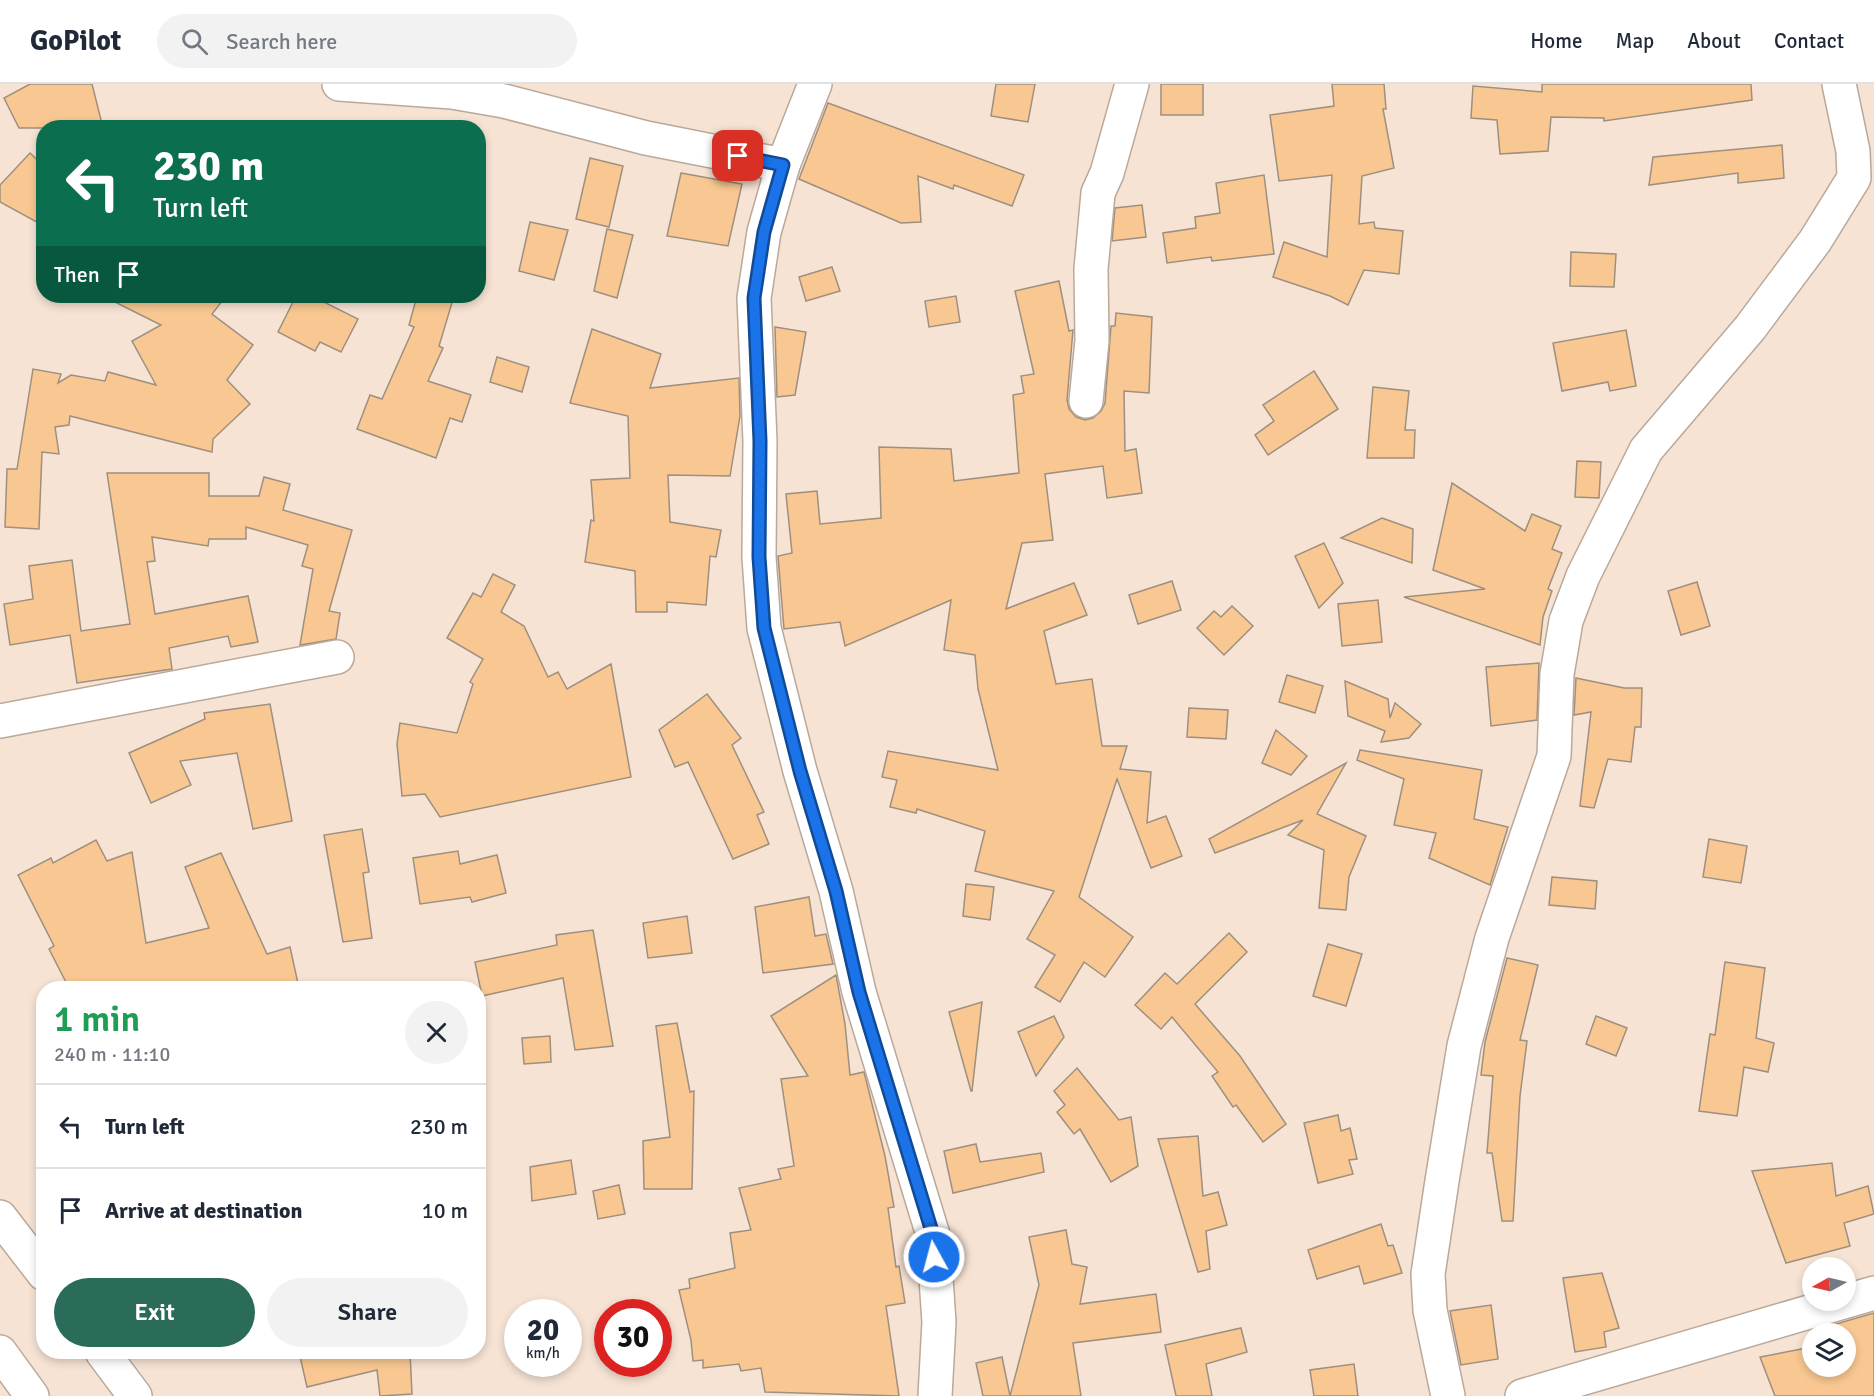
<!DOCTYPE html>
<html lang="en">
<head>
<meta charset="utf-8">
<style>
	:root { --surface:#fff; --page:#f2f2f3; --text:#1f2937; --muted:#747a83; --line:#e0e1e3; --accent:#2b6b59 }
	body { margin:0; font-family:Signika,sans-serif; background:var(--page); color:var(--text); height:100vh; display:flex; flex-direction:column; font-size:22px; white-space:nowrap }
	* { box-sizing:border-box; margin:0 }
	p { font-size:20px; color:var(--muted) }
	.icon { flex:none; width:33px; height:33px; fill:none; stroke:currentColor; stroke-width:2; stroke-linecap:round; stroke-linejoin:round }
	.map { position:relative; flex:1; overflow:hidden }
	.details { position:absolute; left:36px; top:897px; width:450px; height:378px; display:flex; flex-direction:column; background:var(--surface); border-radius:24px; box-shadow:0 3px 9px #0003 }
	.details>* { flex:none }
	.guide { position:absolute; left:36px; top:36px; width:450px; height:183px; border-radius:24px; box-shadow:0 3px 9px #0003; background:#0b6e4f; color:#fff; overflow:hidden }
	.needle { width:39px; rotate:262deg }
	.buttons { position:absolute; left:1802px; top:1173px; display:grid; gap:12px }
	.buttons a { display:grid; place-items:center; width:54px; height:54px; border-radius:50%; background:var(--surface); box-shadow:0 3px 9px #0003; font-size:30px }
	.speed { position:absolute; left:504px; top:1215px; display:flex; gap:12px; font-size:30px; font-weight:700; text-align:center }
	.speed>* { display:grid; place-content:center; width:78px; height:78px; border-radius:50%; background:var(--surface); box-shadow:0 3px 9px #0003; line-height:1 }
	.speed small { font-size:15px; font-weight:400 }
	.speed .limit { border:9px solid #d22; background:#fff; color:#111 }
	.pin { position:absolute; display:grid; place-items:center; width:51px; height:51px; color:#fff; margin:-26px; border-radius:12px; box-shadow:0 3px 9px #0006 }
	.me { position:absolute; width:66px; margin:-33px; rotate:353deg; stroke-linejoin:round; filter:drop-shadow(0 0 4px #0008) }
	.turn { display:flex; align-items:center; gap:21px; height:126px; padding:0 18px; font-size:27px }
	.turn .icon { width:78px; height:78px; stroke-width:2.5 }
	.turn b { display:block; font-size:42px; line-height:51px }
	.then { display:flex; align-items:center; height:57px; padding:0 18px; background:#0003; gap:12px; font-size:22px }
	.round { display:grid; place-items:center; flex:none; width:63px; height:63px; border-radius:32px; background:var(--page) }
	.overview { display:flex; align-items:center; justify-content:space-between; height:102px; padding:0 18px }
	h1 { font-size:36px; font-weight:600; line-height:45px; color:#1e9e55 }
	.cta { display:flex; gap:12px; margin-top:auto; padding:12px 18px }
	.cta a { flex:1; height:69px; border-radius:36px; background:var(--accent); color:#fff; font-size:24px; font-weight:600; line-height:69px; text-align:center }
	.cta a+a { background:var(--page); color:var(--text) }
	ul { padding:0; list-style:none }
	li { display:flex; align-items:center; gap:18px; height:84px; padding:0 18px; border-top:2px solid var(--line) }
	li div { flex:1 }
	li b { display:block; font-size:22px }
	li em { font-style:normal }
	header { display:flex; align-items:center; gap:36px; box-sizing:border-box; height:84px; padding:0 30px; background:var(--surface); border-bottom:2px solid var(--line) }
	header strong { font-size:28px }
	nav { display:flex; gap:33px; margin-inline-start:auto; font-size:21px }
	.search { width:420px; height:54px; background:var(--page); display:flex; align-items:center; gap:15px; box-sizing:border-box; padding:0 21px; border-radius:33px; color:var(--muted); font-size:22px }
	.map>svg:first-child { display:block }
	.building { fill:#f9c892; stroke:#9f8f7f; stroke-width:1.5 }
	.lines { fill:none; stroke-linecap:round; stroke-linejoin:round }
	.minor-casing { stroke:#baa899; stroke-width:36 }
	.major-casing { stroke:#baa899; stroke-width:36 }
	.minor { stroke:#fff; stroke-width:33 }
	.major { stroke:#fff; stroke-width:33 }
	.route-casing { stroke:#114b97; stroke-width:15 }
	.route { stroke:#1a73e8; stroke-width:10 }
</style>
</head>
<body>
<header>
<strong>GoPilot</strong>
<div class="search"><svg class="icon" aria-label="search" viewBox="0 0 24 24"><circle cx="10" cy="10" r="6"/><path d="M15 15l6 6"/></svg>Search here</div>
<nav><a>Home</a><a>Map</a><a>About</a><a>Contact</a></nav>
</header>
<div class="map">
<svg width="1874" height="1312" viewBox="0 0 1874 1312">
	<rect width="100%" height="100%" fill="#f6e3d4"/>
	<g class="building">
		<path d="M 30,0 L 92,0 L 103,44 L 19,44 L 4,14 Z"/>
		<path d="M 996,0 L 1035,0 L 1028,38 L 991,32 Z"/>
		<rect x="1161" y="0" width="42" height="31"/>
		<path d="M 1332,0 L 1384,0 L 1386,25 L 1383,25 L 1394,84 L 1362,92 L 1359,140 L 1374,138 L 1375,144 L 1403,147 L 1399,190 L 1364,186 L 1348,221 L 1330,212 L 1273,193 L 1284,158 L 1327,173 L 1332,91 L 1279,97 L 1270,31 L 1334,22 Z"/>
		<path d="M 1542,0 L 1751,0 L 1752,16 L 1604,37 L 1604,34 L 1551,33 L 1548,67 L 1500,70 L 1497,36 L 1471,34 L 1473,2 L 1542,8 Z"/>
		<path d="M 828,19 L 1024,91 L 1012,122 L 954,101 L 953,105 L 918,92 L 921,138 L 901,139 L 799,95 Z"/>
		<path d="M 1782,61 L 1784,94 L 1738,99 L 1738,89 L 1649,101 L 1653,73 Z"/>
		<path d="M 30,69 L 44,82 L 44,142 L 0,118 L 0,101 Z"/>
		<path d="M 590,74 L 623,82 L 609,143 L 576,135 Z"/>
		<path d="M 681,89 L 742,100 L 728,162 L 667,152 Z"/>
		<path d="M 1264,91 L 1274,170 L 1212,177 L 1211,173 L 1167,179 L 1163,149 L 1196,144 L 1195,133 L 1220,129 L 1216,99 Z"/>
		<path d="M 1142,121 L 1146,153 L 1112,157 L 1115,124 Z"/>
		<path d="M 530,138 L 568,146 L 554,196 L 519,187 Z"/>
		<path d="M 607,145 L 633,151 L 617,214 L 594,207 Z"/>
		<path d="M 1571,168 L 1616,170 L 1614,203 L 1570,202 Z"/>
		<path d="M 832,183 L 840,207 L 806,217 L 799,193 Z"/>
		<path d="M 1059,197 L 1069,247 L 1073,246 L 1067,316 L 1069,325 L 1076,333 L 1085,336 L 1093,334 L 1101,327 L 1105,319 L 1111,242 L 1115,242 L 1116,229 L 1152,233 L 1149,309 L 1124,307 L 1125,367 L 1136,365 L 1142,409 L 1107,414 L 1103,382 L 1045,390 L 1053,456 L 1022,459 L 1006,525 L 1074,499 L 1087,531 L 1044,547 L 1056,600 L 1092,595 L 1102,662 L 1127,662 L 1120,685 L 1151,688 L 1147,739 L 1166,732 L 1182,772 L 1151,784 L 1117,695 L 1079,813 L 1133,853 L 1105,893 L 1084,878 L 1060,918 L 1035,903 L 1055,871 L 1027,855 L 1054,807 L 975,787 L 985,747 L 917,725 L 916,729 L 890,723 L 897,696 L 882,693 L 888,667 L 998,686 L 978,605 L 975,571 L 944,566 L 951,516 L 845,562 L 840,538 L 784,545 L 778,472 L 792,469 L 786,410 L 817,407 L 820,440 L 881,434 L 879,363 L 951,365 L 954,397 L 1019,389 L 1013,311 L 1024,309 L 1021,292 L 1034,290 L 1015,207 Z"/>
		<path d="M 103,212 L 226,212 L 212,230 L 253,261 L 227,296 L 250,320 L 213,355 L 212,368 L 70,332 L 69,341 L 55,343 L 59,370 L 42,368 L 39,445 L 5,443 L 7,385 L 17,385 L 33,285 L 61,290 L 58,299 L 71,291 L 105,297 L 108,288 L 156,301 L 132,257 L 161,241 Z"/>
		<path d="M 296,212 L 312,212 L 358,235 L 341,268 L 320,258 L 315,267 L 278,248 Z"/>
		<path d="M 417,212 L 454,212 L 439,262 L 443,264 L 428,297 L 471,311 L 462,338 L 450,334 L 436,374 L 357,345 L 370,311 L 382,315 L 414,243 L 409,241 Z"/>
		<path d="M 956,212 L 960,238 L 929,243 L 925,217 Z"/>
		<path d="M 775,243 L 806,248 L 795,311 L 777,313 Z"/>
		<path d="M 592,245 L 661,270 L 650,304 L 739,294 L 740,332 L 730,392 L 668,391 L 670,438 L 721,446 L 716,473 L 710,472 L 706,521 L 667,518 L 667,528 L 636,528 L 635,487 L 585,478 L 591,436 L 594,437 L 591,396 L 630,394 L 628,332 L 570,319 Z"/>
		<path d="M 1626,246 L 1636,302 L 1610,307 L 1608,298 L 1562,307 L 1553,259 Z"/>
		<path d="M 497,273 L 529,283 L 522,308 L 490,298 Z"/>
		<path d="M 1314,287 L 1338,325 L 1268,371 L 1255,351 L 1274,337 L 1263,321 Z"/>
		<path d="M 1373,303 L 1409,307 L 1405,346 L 1415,346 L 1414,374 L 1367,374 Z"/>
		<path d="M 1577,377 L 1601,378 L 1599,414 L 1575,413 Z"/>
		<path d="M 107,389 L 209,389 L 209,412 L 259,412 L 264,393 L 290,400 L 283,426 L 352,446 L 329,527 L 340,529 L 336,555 L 300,561 L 313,485 L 302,482 L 308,461 L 246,443 L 246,455 L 209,455 L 208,462 L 152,453 L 155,477 L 147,478 L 155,530 L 248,512 L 258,558 L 231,563 L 228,552 L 169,564 L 172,585 L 77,599 L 70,551 L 10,561 L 4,520 L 33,515 L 29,482 L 72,476 L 81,547 L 130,540 Z"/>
		<path d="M 1452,399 L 1525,447 L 1532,430 L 1561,442 L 1552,465 L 1562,469 L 1548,505 L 1552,507 L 1543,533 L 1540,561 L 1404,513 L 1485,505 L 1433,486 Z"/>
		<path d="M 1382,434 L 1413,445 L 1412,479 L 1341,454 Z"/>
		<path d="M 1324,459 L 1343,499 L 1319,524 L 1295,472 Z"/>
		<path d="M 493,490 L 515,501 L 501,528 L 524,542 L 548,593 L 558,588 L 567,605 L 611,580 L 631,693 L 440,733 L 425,710 L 402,712 L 397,660 L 400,639 L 457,649 L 473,600 L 470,598 L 483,575 L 447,554 L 473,509 L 481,513 Z"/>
		<path d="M 1172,497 L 1181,526 L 1138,540 L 1129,511 Z"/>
		<path d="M 1697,498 L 1710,542 L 1681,551 L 1668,507 Z"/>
		<path d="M 1378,516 L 1382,558 L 1342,562 L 1338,520 Z"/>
		<path d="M 1232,522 L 1253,542 L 1224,571 L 1197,544 L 1214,527 L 1221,533 Z"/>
		<path d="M 1539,579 L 1537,636 L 1491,642 L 1486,583 Z"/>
		<path d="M 1287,591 L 1323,602 L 1315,629 L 1279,618 Z"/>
		<path d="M 1576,594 L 1624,604 L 1642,604 L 1641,643 L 1635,643 L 1631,678 L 1608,675 L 1594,724 L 1580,722 L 1591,628 L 1574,631 Z"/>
		<path d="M 1345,597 L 1388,615 L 1390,634 L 1395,619 L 1421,640 L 1409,654 L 1381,658 L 1385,647 L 1348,632 Z"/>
		<path d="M 707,610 L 741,654 L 732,661 L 764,728 L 757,731 L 769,760 L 733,775 L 688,678 L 675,683 L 659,646 Z"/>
		<path d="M 270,620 L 292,737 L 253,745 L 237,669 L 180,677 L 191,701 L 151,719 L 129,669 L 205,635 L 204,629 Z"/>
		<path d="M 1189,624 L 1228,626 L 1226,655 L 1187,653 Z"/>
		<path d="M 1276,646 L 1307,672 L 1291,691 L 1262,679 Z"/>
		<path d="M 1360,666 L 1482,686 L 1474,735 L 1508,743 L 1490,801 L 1429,774 L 1436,749 L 1394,741 L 1404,695 L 1357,676 Z"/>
		<path d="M 1346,679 L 1317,730 L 1366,752 L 1349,793 L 1346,826 L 1319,824 L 1324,766 L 1288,751 L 1303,736 L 1215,769 L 1209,755 Z"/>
		<path d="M 362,745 L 369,788 L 363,789 L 372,854 L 343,858 L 324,751 Z"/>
		<path d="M 1709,755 L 1747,762 L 1741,799 L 1703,793 Z"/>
		<path d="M 96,756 L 107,777 L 132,768 L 146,859 L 209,844 L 185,783 L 221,769 L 267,870 L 290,863 L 299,904 L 69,904 L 49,865 L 54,862 L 18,791 L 51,774 L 53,779 Z"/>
		<path d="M 458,767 L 460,780 L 497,771 L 506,809 L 472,818 L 470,813 L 420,820 L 413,774 Z"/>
		<path d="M 1552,793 L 1597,797 L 1595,825 L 1549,821 Z"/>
		<path d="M 966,800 L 994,803 L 990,836 L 963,832 Z"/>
		<path d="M 809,813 L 815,852 L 826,850 L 833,880 L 763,889 L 755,823 Z"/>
		<path d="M 687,832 L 692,869 L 648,874 L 643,839 Z"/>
		<path d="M 593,846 L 613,962 L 575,966 L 563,894 L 482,912 L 475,878 L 557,861 L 556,851 Z"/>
		<path d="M 1229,849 L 1247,868 L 1195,920 L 1240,972 L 1286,1040 L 1263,1058 L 1236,1021 L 1233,1023 L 1212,992 L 1218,988 L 1172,933 L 1161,945 L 1135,921 L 1165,889 L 1177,900 Z"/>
		<path d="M 1328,860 L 1362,870 L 1346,922 L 1313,912 Z"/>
		<path d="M 1507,874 L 1538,881 L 1520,956 L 1527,957 L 1520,1012 L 1513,1137 L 1502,1137 L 1492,1069 L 1487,1069 L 1493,992 L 1481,991 L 1485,958 Z"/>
		<path d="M 1725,878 L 1765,884 L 1756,954 L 1774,959 L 1768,988 L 1744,983 L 1737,1032 L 1699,1027 L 1710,950 L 1715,951 Z"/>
		<path d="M 836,891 L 845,940 L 850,991 L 864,988 L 885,1072 L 894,1123 L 888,1124 L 896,1183 L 899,1182 L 905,1219 L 886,1222 L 899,1312 L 765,1308 L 761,1284 L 741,1287 L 739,1280 L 703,1284 L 703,1276 L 693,1277 L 691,1256 L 679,1206 L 690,1204 L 689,1195 L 735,1184 L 730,1149 L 751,1146 L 739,1104 L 781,1095 L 778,1085 L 794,1082 L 781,995 L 808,992 L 771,932 Z"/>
		<path d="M 982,918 L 972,1007 L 971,1007 L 949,928 Z"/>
		<path d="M 1054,932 L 1064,953 L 1036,992 L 1018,948 Z"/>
		<path d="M 1596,932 L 1627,944 L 1616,972 L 1586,960 Z"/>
		<path d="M 677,939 L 690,1008 L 694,1007 L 692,1105 L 644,1105 L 643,1057 L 670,1053 L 656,942 Z"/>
		<path d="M 550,952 L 551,978 L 524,980 L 522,954 Z"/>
		<path d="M 1077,984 L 1119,1036 L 1131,1033 L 1138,1082 L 1111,1098 L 1080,1045 L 1074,1050 L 1057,1028 L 1065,1021 L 1054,1007 Z"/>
		<path d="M 1338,1031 L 1341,1047 L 1350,1044 L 1357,1075 L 1349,1076 L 1353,1090 L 1318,1099 L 1304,1039 Z"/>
		<path d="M 1198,1052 L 1203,1112 L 1218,1108 L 1227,1141 L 1206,1147 L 1210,1185 L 1198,1188 L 1158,1055 Z"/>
		<path d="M 976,1060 L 980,1078 L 1041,1069 L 1044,1088 L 953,1109 L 944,1067 Z"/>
		<path d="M 571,1076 L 576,1110 L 532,1117 L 530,1083 Z"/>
		<path d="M 1832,1079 L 1836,1112 L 1868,1102 L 1874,1130 L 1844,1139 L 1850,1162 L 1786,1179 L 1752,1087 Z"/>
		<path d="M 619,1101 L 625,1130 L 598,1135 L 593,1107 Z"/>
		<path d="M 1381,1140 L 1388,1162 L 1393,1161 L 1402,1189 L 1364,1200 L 1359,1182 L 1317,1195 L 1308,1166 Z"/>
		<path d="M 1066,1146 L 1072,1180 L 1087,1183 L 1080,1220 L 1156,1210 L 1161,1248 L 1073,1259 L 1081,1312 L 983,1312 L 976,1279 L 1002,1273 L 1010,1312 L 1039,1201 L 1029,1153 Z"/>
		<path d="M 1602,1189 L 1619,1244 L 1604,1248 L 1606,1263 L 1575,1268 L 1563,1194 Z"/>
		<path d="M 1491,1221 L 1498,1275 L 1461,1281 L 1450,1227 Z"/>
		<path d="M 1874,1229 L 1874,1312 L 1775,1312 L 1760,1273 L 1812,1263 L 1812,1282 L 1845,1282 L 1845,1250 L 1813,1250 L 1812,1247 Z"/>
		<path d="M 1241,1244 L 1247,1268 L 1206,1280 L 1212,1312 L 1176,1312 L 1165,1261 Z"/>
		<path d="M 299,1268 L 410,1268 L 412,1310 L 380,1312 L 377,1286 L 307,1303 Z"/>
		<path d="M 1354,1280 L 1358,1312 L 1314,1312 L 1310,1286 Z"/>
	</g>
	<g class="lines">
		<g class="minor-casing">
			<g id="minor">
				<path d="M 339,0 L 452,8 L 504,17 L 646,54 L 783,81"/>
				<path d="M 815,0 L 783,81 L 764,148 L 754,214 L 760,357 L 759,473 L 764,544 L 800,687 L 836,807 L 859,908 L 933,1151 L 939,1238 L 935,1312"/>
				<path d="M 1086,317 L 1092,257 L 1091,185 L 1098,109 L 1107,89 L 1132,0"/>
				<path d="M 0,637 L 337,573"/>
				<path d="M 0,1268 L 32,1312"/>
				<path d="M 1448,1312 L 1430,1226 L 1428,1190 L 1442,1097 L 1464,962 L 1492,854 L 1554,672 L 1557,590 L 1566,537 L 1583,492 L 1646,366 L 1750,244 L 1815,157 L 1854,94 L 1853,67 L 1839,0"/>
				<path d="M 1522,1312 L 1874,1209"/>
			</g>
		</g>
		<g class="major-casing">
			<g id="major">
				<path d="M 0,1133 L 44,1190"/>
				<path d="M 102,1268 L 135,1312"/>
			</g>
		</g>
		<use href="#minor" class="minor"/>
		<use href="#major" class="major"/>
	</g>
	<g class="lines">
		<g class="route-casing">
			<path id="route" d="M 738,72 L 783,81 L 764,148 L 754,214 L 760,357 L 759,473 L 764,544 L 800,687 L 836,807 L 859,908 L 933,1151 L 934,1173"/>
		</g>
		<use href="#route" class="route"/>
	</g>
</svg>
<div class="buttons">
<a><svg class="needle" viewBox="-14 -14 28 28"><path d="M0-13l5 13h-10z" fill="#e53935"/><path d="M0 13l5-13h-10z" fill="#747a83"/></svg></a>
<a><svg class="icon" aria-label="layers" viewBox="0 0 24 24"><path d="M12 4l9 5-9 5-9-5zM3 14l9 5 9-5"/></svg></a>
</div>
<div class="speed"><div>20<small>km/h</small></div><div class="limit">30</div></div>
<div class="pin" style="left:738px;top:72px;background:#d93025"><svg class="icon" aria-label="arrive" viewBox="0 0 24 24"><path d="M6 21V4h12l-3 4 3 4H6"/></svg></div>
<svg class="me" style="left:934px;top:1173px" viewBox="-20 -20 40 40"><circle r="17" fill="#1a73e8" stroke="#fff" stroke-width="3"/><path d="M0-11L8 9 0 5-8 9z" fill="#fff"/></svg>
<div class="guide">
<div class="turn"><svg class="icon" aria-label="left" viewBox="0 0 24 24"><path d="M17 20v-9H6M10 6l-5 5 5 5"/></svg><div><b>230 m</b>Turn left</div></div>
<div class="then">Then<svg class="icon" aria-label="arrive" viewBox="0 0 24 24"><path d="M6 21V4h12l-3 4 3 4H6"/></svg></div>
</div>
<section class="details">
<div class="overview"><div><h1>1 min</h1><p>240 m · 11:10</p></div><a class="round"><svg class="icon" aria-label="close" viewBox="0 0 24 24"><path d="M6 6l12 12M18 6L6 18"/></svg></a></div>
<ul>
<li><svg class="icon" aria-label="left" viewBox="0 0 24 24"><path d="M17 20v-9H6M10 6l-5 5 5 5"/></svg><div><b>Turn left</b></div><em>230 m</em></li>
<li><svg class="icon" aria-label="arrive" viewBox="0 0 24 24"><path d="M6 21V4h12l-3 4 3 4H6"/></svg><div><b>Arrive at destination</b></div><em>10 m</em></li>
</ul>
<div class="cta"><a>Exit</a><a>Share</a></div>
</section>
</div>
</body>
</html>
